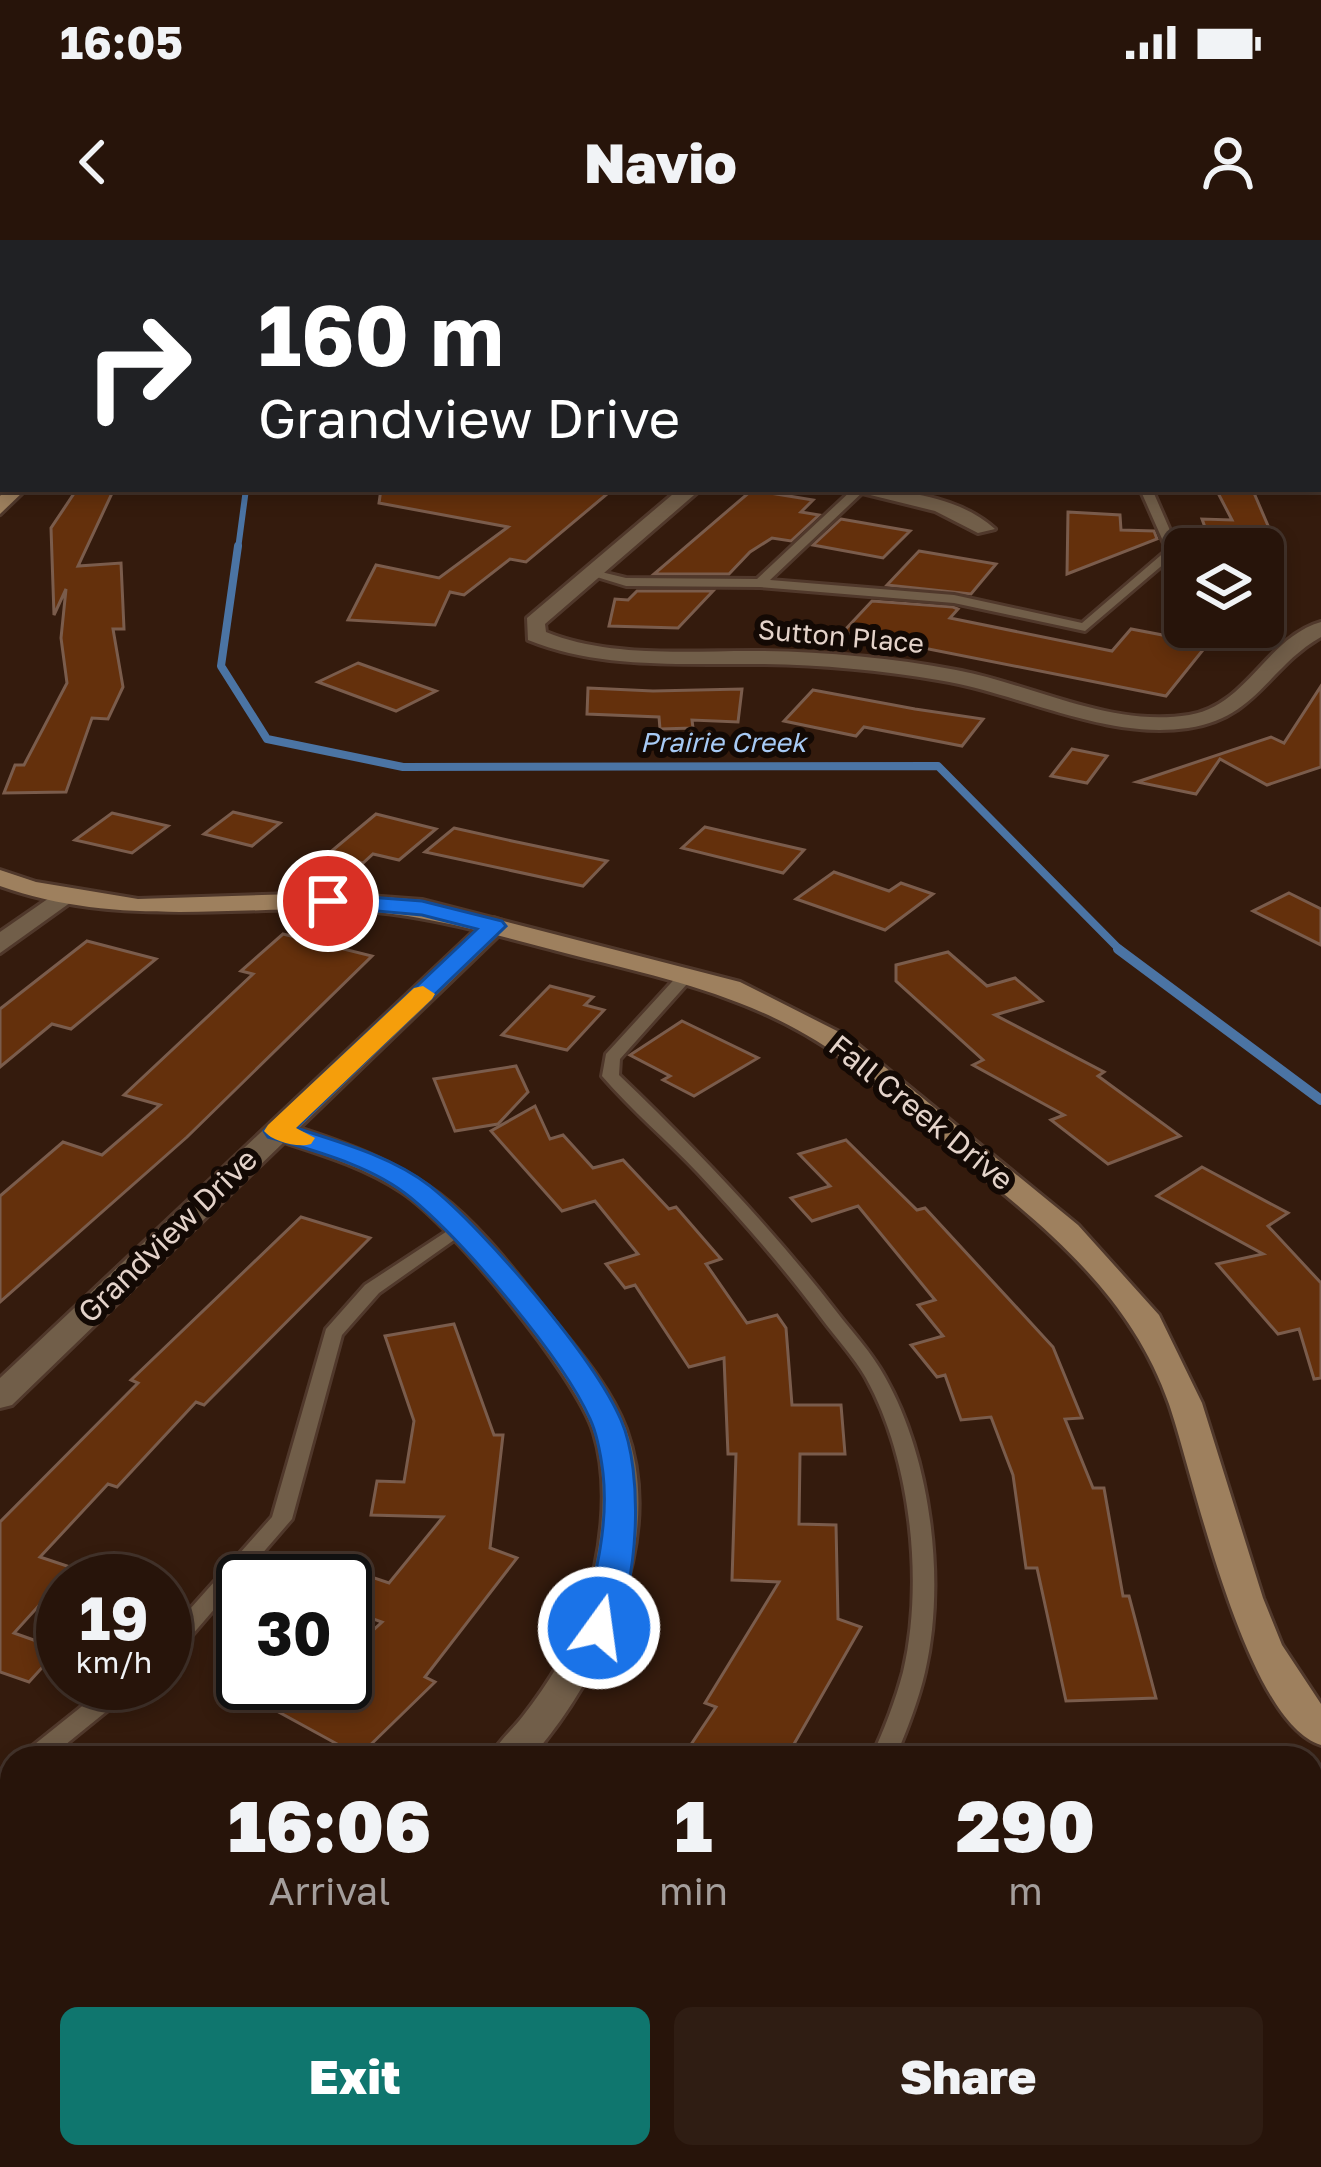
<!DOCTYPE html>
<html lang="en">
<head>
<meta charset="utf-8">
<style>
	:root { --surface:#27140a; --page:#2f1d13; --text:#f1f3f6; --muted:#a49e9c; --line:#43332b; --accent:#0f766e }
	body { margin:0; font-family:"Golos Text",sans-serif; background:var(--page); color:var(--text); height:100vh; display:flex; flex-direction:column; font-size:45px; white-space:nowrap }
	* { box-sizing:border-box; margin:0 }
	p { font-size:39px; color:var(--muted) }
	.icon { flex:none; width:66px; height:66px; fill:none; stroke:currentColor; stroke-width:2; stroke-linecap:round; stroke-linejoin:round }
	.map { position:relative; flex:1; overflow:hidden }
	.drawer { position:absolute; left:0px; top:1506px; width:1323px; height:423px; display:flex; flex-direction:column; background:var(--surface); border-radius:36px 36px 0 0; box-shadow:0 6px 18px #0003,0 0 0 3px var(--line) }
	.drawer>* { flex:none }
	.banner { position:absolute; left:0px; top:0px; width:1323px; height:252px; box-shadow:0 6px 18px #0003,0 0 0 3px var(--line); background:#202124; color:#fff; overflow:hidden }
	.tools { position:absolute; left:1164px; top:288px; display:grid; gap:24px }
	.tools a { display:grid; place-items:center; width:120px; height:120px; border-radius:18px; background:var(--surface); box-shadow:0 6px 18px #0003,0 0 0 3px var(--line); font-size:60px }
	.speed { position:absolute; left:36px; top:1314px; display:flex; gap:24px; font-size:60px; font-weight:700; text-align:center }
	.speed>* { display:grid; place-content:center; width:156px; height:156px; border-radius:50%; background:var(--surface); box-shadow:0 6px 18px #0003,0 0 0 3px var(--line); line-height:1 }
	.speed small { font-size:30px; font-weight:400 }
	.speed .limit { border:6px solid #111; border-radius:18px; background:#fff; color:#111 }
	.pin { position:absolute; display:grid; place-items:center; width:102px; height:102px; color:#fff; margin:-51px; border:6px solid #fff; border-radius:50%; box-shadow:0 3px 12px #0007 }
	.me { position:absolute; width:132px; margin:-66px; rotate:14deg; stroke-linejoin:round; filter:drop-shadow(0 0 9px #0008) }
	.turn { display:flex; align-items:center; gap:42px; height:252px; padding:0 60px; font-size:54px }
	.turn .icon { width:156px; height:156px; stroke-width:2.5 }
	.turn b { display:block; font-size:84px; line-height:102px }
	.eta { display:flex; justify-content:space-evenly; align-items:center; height:204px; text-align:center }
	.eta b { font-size:72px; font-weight:800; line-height:84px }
	.cta { display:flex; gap:24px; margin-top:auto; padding:24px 60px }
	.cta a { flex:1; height:138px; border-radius:18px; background:var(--accent); color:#fff; font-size:48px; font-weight:800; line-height:138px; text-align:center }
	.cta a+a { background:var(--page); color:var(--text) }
	.status { display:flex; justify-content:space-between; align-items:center; height:84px; padding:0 60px; background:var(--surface); direction:ltr }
	.status svg { height:33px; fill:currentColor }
	header { display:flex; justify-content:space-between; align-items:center; height:156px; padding:0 60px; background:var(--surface); font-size:54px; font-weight:800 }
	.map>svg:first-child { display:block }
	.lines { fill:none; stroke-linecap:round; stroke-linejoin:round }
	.stream-far2 { stroke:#4b74a4; stroke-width:6 }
	.stream-far1 { stroke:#4b74a4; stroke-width:8 }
	.stream { stroke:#4b74a4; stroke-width:10 }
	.building { fill:#64300c; stroke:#7a5c4c; stroke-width:3 }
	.lane-casing { stroke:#50382b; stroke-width:6 }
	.street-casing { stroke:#50382b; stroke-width:6 }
	.secondary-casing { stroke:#50382b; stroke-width:6 }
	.lane { fill:#715e49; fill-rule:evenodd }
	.street { fill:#715e49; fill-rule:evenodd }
	.secondary { fill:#9e805e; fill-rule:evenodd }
	.route { fill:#1a73e8; stroke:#114b97; stroke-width:3 }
	.slow { fill:#f59e0b }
	.labels { text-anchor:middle; stroke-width:12; stroke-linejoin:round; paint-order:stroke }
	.far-street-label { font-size:27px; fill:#e4d3ca; stroke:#130904 }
	.far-water-label { font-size:27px; font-style:italic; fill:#a7caf5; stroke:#130904 }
	.street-label { font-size:30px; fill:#e4d3ca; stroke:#130904 }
</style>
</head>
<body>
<div class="status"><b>16:05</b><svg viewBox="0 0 49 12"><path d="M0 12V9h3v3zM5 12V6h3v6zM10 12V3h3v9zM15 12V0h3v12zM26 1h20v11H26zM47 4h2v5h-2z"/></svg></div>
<header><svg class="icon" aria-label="back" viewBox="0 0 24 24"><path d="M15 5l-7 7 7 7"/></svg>Navio<svg class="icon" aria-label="person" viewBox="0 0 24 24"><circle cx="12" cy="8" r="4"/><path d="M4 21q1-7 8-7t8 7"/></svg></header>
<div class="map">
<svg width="1321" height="1927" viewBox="0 0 1321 1927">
	<rect width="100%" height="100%" fill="#341b0d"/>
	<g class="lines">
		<path class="stream-far2" d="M 238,309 L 246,249"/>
		<path class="stream-far1" d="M 238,306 L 221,426 L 267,499 L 403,527 L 938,526 L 1122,712"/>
		<path class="stream" d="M 1118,709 L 1321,860"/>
	</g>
	<g class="building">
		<path d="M 77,249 L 114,249 L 78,326 L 121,323 L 124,389 L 113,389 L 123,447 L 108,479 L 92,478 L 66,552 L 4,553 L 15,525 L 24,525 L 67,443 L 61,398 L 66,349 L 54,375 L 51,288 Z"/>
		<path d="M 381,249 L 613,249 L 526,322 L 510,319 L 464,355 L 450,352 L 435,385 L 348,380 L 376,325 L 439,338 L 508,287 L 379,263 Z"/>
		<path d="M 752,250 L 813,260 L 801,272 L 819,275 L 791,301 L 772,298 L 750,312 L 729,334 L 654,334 Z"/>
		<path d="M 1218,253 L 1254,253 L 1278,309 L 1213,309 L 1202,279 L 1232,280 Z"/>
		<path d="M 1068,272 L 1120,275 L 1121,290 L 1154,291 L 1157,299 L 1067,334 Z"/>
		<path d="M 841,279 L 910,291 L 883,318 L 813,305 Z"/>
		<path d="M 919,311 L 996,324 L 971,354 L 887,345 Z"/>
		<path d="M 637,351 L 713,351 L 678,388 L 609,386 L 615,359 L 628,360 Z"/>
		<path d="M 872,361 L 953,367 L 958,369 L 950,378 L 1112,411 L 1131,389 L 1168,396 L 1179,382 L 1219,390 L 1166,456 L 843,392 Z"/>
		<path d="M 358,423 L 436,451 L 396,471 L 318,442 Z"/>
		<path d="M 1321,446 L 1321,527 L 1267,545 L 1220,519 L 1196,554 L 1137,542 L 1271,497 L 1284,503 Z"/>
		<path d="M 588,448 L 653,451 L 742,449 L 738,482 L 692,480 L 693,488 L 660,489 L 659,477 L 587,474 Z"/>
		<path d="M 813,450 L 915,469 L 983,479 L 962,506 L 864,487 L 856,496 L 784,481 Z"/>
		<path d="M 1072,509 L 1107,516 L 1087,543 L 1051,536 Z"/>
		<path d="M 233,572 L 280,583 L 252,606 L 204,594 Z"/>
		<path d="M 112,573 L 168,586 L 132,613 L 75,600 Z"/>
		<path d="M 376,574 L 436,589 L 399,620 L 373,614 L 363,623 L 328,614 Z"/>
		<path d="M 705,587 L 804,610 L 783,633 L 682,608 Z"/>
		<path d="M 454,588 L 512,601 L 607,621 L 583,646 L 425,612 Z"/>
		<path d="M 834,632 L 889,651 L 901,643 L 933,654 L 885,690 L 796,659 Z"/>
		<path d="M 1289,653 L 1321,669 L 1321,705 L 1253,671 Z"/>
		<path d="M 283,694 L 372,716 L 187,897 L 0,1062 L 0,956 L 63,902 L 102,915 L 160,865 L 124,855 L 253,734 L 241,731 Z"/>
		<path d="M 87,701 L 156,719 L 71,789 L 52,784 L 0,827 L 0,769 Z"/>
		<path d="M 948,712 L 987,746 L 1015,738 L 1042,761 L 995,775 L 1104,832 L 1098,836 L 1180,896 L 1108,924 L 1051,880 L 1064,875 L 973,825 L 983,820 L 896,741 L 896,725 Z"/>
		<path d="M 550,746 L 593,757 L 585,765 L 604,770 L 567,810 L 502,795 Z"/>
		<path d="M 682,781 L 758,818 L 694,856 L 663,840 L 670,836 L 630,815 Z"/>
		<path d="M 516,826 L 528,852 L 498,884 L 455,891 L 434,839 Z"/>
		<path d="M 535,866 L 550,899 L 563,895 L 593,928 L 623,920 L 669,969 L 676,967 L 721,1019 L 706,1024 L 747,1083 L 777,1075 L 786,1088 L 792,1165 L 841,1165 L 845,1214 L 800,1214 L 799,1284 L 836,1285 L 838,1379 L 861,1387 L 786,1518 L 682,1518 L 716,1467 L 705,1463 L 779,1342 L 732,1340 L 736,1214 L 728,1214 L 724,1118 L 689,1127 L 635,1045 L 625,1048 L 606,1024 L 638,1014 L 595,961 L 562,971 L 491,891 Z"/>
		<path d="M 846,900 L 917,970 L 925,968 L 1053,1107 L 1082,1178 L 1065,1179 L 1093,1248 L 1104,1248 L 1123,1356 L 1129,1356 L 1156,1458 L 1066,1461 L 1037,1328 L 1026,1328 L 1013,1235 L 991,1177 L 961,1180 L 945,1135 L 937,1137 L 911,1105 L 943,1096 L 918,1065 L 935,1060 L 858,966 L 812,981 L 791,958 L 830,946 L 799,914 Z"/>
		<path d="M 1202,927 L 1288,973 L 1268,986 L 1321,1043 L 1321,1138 L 1314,1139 L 1299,1089 L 1278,1094 L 1217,1024 L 1263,1014 L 1157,956 Z"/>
		<path d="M 301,977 L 370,998 L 204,1165 L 196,1162 L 117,1247 L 108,1244 L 40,1317 L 73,1328 L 14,1393 L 59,1409 L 29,1442 L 0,1432 L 0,1282 L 138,1143 L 131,1140 Z"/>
		<path d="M 454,1084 L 494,1195 L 503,1195 L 490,1308 L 517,1318 L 425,1437 L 435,1442 L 359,1516 L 255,1459 L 274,1443 L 345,1443 L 345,1416 L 382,1382 L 345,1369 L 345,1328 L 389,1343 L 443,1277 L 371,1275 L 377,1241 L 404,1242 L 414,1181 L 385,1096 Z"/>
	</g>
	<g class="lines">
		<g class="lane-casing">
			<g id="lane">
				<path d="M 841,0 L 852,0 L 849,3 L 838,3 Z"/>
				<path d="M 910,0 L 935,0 L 942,3 L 917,3 Z"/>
				<rect x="1320" y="52" width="1" height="6"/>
				<rect x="1320" y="147" width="1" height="6"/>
				<path d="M 853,249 L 866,249 L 770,340 L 954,355 L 1082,383 L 1167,310 L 1140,249 L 1152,249 L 1179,311 L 1085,391 L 954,363 L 760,347 L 626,346 L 587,334 L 593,330 L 626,338 L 757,339 Z"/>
				<path d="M 687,730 L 695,735 L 620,819 L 619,835 C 696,909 770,986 836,1071 C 853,1093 872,1113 885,1137 C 931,1218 946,1342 925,1432 C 918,1462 907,1490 895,1518 L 871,1518 C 884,1490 895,1462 903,1432 C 924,1343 911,1219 866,1138 C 854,1117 837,1099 822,1079 C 784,1028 742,980 698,933 C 667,900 631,870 602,836 L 606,814 L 681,732 Z"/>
				<path d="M 458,984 L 464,985 L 467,989 L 464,993 L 379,1053 L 342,1095 L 292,1279 L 173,1417 L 165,1419 L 165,1397 L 272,1277 L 326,1089 L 365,1045 Z"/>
				<path d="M 111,1443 L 137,1443 L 134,1449 L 49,1518 L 21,1518 L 25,1512 Z"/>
				<path d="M 12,1526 L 12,1548 L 0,1554 L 0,1532 Z"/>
				<path d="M 494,1917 L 526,1917 L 521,1927 L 489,1927 Z"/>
			</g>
		</g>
		<g class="street-casing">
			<g id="street">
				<path d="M 190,0 L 207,0 L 188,3 Z"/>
				<path d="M 698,0 L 717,0 L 696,3 Z"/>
				<path d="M 1196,0 L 1233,0 L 1235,3 L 1198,3 Z"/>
				<rect x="1320" y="10" width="1" height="10"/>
				<rect x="1320" y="96" width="1" height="10"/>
				<rect x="1320" y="199" width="1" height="12"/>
				<path d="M 679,249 L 701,249 L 545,384 L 546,392 C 612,419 694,410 764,411 C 828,412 893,418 956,430 C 1032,444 1110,488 1189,475 C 1248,465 1266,398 1321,382 L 1321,397 C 1268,427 1257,478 1188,488 C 1103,500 1020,453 938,440 C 880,430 822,425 764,424 C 687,423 601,430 528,400 L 527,378 Z"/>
				<path d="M 846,249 C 896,249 956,254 995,289 L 978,293 L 935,271 Z"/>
				<path d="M 65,647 L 78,655 L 74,660 L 0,713 L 0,692 Z"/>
				<path d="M 494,678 L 503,681 L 507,686 L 503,691 L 299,888 C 427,929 462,963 544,1068 C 573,1105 609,1144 626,1189 C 666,1299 603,1436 531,1518 L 489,1518 C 498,1502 512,1490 523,1476 C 548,1444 569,1411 582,1373 C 601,1319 611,1248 594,1193 C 576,1135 453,986 402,952 C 366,928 324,915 284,902 L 12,1165 L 0,1168 L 0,1138 L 485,681 Z"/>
				<path d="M 13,1917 L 62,1917 L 58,1927 L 9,1927 Z"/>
			</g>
		</g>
		<g class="secondary-casing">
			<g id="secondary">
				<path d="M 33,0 L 92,0 L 31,3 Z"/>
				<path d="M 0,2 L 5,3 L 3,12 L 0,12 Z"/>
				<rect x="0" y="155" width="3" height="11"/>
				<path d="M 6,249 L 26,249 L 0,274 L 0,256 Z"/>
				<path d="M 0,630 L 36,642 L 138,659 L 328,653 L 422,660 L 740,742 L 847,796 L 1078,985 L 1159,1075 L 1202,1163 L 1263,1358 L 1282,1405 L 1321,1464 L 1321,1505 C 1245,1482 1194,1236 1169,1164 C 1130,1052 1042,985 954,913 C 917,882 881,848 843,819 C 760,757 662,738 565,713 C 485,692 407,669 324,669 C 214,669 106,684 0,646 Z"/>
				<path d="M 1321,1788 L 1321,1826 L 1311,1829 L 1311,1791 Z"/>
				<path d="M 1321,1870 L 1321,1910 L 1311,1913 L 1311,1873 Z"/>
				<path d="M 1054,1917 L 1113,1917 L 1109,1927 L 1050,1927 Z"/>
				<path d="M 1226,1917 L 1286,1917 L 1282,1927 L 1222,1927 Z"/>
			</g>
		</g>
		<use href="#lane" class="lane"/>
		<use href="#street" class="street"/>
		<use href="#secondary" class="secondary"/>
	</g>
	<path class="route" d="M 328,654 L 422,661 L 502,681 L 506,686 L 296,888 C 340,902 393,917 430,946 C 484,989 594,1117 621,1180 C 644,1232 639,1347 611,1396 L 587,1396 L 582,1388 C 595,1337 609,1286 603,1233 C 601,1217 597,1194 590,1179 C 563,1118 464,1002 411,958 C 373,926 315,911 268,897 L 264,891 L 477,689 L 422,675 L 320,666 L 320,656 Z"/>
	<path class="slow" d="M 423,746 L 435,754 L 432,759 L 296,888 L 315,898 L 311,904 C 298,908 273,902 264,891 L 268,885 L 414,748 Z"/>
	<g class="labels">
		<g class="far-street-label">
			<text transform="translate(841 397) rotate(5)" y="9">Sutton Place</text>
		</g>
		<g class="far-water-label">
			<text x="723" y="512">Prairie Creek</text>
		</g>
		<g class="street-label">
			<text transform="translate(921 873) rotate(39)" y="10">Fall Creek Drive</text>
			<text transform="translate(168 996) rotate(-44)" y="10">Grandview Drive</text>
		</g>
	</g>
</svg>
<div class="tools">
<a><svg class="icon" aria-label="layers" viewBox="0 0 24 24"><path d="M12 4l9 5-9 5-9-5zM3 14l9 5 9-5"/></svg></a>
</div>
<div class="speed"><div>19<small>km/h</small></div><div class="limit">30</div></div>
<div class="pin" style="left:328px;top:661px;background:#d93025"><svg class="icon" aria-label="arrive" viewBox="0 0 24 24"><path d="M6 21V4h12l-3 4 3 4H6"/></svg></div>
<svg class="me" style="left:599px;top:1388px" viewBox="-20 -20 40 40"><circle r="17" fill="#1a73e8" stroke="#fff" stroke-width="3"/><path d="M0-11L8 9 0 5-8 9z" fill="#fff"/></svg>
<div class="banner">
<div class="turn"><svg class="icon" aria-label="right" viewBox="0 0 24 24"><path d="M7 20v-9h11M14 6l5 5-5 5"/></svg><div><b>160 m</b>Grandview Drive</div></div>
</div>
<section class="drawer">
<div class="eta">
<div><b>16:06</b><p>Arrival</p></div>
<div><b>1</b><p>min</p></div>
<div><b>290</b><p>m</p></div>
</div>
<div class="cta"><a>Exit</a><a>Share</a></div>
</section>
</div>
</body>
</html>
